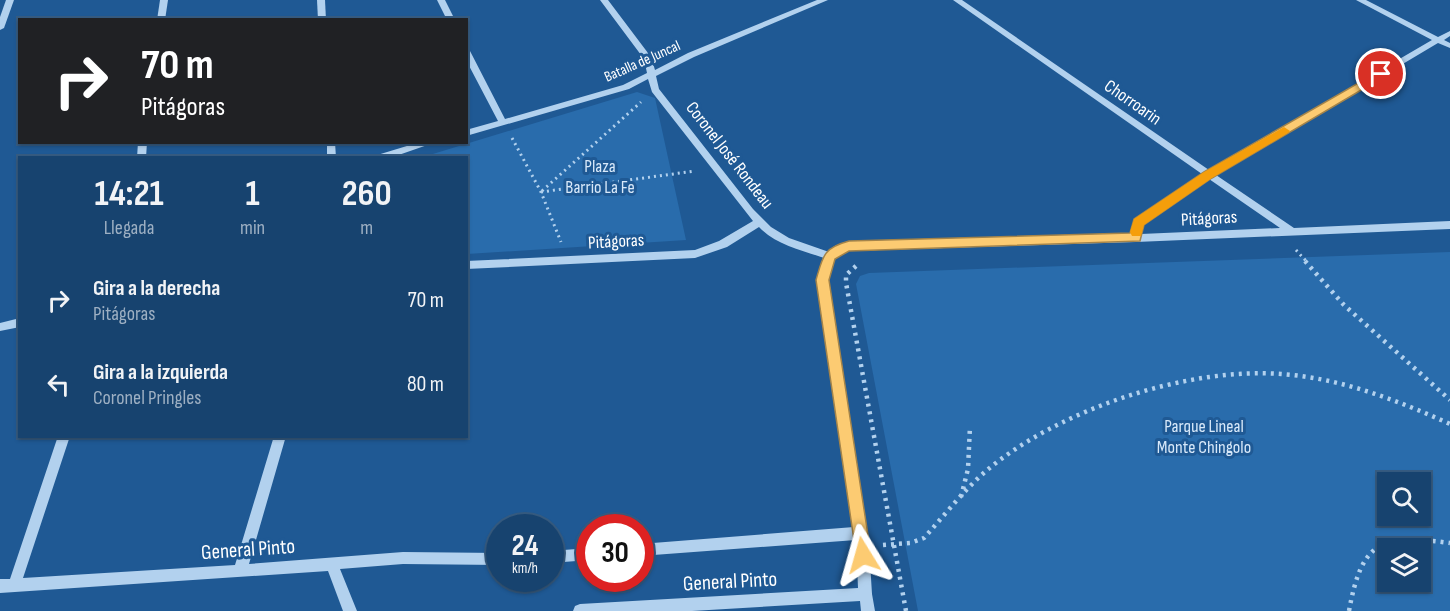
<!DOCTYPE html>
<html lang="es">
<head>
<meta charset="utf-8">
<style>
	:root { --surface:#17436f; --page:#204a74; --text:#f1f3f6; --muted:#9eb0c3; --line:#365c82 }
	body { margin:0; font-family:"Sofia Sans Condensed",sans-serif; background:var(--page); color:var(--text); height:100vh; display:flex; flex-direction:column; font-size:22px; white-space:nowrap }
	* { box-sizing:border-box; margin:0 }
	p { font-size:20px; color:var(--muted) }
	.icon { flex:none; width:33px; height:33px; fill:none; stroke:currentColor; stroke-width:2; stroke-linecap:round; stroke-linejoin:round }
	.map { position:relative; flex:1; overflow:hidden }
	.drawer { position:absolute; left:18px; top:156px; width:450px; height:282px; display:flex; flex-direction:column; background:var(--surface); border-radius:0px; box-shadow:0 2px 4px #0004,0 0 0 2px var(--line) }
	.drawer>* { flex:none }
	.hud { position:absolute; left:18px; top:18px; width:450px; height:126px; border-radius:0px; box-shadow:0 2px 4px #0004,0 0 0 2px var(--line); background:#202124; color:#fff; overflow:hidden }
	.fabs { position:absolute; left:1377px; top:472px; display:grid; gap:12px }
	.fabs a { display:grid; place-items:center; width:54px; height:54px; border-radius:0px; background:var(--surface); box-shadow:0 2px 4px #0004,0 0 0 2px var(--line); font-size:30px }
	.speed { position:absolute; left:486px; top:514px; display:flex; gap:12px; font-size:30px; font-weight:700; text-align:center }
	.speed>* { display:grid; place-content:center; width:78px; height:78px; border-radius:50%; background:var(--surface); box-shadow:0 2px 4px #0004,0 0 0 2px var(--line); line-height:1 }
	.speed small { font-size:15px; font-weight:400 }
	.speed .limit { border:9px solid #d22; background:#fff; color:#111 }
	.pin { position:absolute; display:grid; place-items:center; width:51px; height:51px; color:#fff; margin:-26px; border:3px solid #fff; border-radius:50%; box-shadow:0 2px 6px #0007 }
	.me { position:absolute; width:66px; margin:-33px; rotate:352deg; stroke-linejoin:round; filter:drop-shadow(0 0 4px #0008) }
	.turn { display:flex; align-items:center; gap:21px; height:126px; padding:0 24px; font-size:27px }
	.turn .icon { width:78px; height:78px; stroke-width:2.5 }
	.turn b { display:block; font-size:42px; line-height:51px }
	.eta { display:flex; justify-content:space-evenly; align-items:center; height:102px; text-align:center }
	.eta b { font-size:36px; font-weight:700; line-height:42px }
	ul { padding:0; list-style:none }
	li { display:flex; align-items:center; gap:18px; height:84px; padding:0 24px }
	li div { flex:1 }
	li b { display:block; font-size:22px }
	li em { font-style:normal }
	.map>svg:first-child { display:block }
	.green { fill:#296cac; fill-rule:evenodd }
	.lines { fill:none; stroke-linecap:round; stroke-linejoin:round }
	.path-far1 { stroke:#b2d1ee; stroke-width:3; stroke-dasharray:2 4; stroke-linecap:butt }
	.path { stroke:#b2d1ee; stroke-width:4.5; stroke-dasharray:3 5; stroke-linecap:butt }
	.minor { fill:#b2d1ee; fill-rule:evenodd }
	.route { fill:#fccb72; stroke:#a4844a; stroke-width:1.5 }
	.slow { fill:#f59e0b }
	.labels { text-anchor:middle; stroke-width:6; stroke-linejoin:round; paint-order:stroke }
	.far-street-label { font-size:15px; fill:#fff; stroke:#1f5994 }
	.street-label { font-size:18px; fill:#fff; stroke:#1f5994 }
	.park-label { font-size:18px; fill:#d8e9fa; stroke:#1f5994 }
	.near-street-label { font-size:21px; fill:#fff; stroke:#1f5994 }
</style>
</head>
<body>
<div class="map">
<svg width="1450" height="611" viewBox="0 0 1450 611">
	<rect width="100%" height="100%" fill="#1f5994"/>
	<g class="green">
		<path d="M 637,92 L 655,98 L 686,240 L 467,254 L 466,158 L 423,157 Z"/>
		<path d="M 1450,252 L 1450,611 L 918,611 L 856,284 L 860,276 L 869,273 ZM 1388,483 L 1420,483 L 1420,516 L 1388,516 ZM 1388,549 L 1420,549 L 1420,582 L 1388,582 Z"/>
	</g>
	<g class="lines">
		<g class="path-far1">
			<path d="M 512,138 L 541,192 L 561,242"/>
			<path d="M 542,191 L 641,102"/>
			<path d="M 541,192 L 695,171"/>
			<path d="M 1296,250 L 1307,262"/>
		</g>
		<g class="path">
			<path d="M 1305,261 L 1344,305 L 1450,400"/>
			<path d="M 856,266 L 846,275 L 846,283 L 906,611"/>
			<path d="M 961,497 L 968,469 L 970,426"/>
			<path d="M 883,545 L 910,543 L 924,538 C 944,516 963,491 986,471 C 1058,410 1186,367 1281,374 C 1340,378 1397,400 1450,424"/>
			<path d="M 1349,611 C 1362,539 1382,534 1450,543"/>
		</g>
		<g class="minor">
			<path d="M 6,0 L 14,0 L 4,28 L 0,30 L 0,17 Z"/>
			<path d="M 160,0 L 168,0 L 165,20 L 157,20 Z"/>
			<path d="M 317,0 L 325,0 L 326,20 L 318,20 Z"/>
			<path d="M 437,0 L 445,0 L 455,20 L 447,20 Z"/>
			<path d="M 600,0 L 608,0 L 651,57 L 655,70 L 688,53 L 817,0 L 828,0 L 694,57 L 656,76 L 659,89 L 753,209 L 771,227 L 789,238 L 829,252 L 839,245 L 849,242 L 1132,234 L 1135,219 L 1202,174 L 953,0 L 962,0 L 1209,170 L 1432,40 L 1356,0 L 1366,0 L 1438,37 L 1450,31 L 1450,36 L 1444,40 L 1450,43 L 1450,48 L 1438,43 L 1216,175 L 1294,228 L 1450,221 L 1450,229 L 1136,242 L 846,251 L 833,261 L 827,281 L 869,546 L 872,594 L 875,611 L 861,611 L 860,601 L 692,611 L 573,611 L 575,606 L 580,604 L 858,588 L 856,540 L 640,556 L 640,544 L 854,527 L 817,281 L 824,258 C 802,250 776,245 759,227 L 727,247 L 695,258 L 466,269 L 466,261 L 695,250 L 719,241 L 753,221 L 652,92 L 648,79 L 629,89 L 466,136 L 466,130 L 498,121 L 466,60 L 466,49 L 470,51 L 505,119 L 623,85 L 647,73 L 644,59 ZM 1209,179 L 1280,228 L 1141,234 L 1143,224 Z"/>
			<path d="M 138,142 L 147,142 L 146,158 L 137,158 Z"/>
			<path d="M 327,142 L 335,142 L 336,158 L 327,158 Z"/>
			<path d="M 420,142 L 436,142 L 390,158 L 373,158 L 374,156 Z"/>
			<path d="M 20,318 L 20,327 L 0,331 L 0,323 Z"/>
			<path d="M 58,436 L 70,436 L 23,578 L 235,565 L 274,436 L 286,436 L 249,564 L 403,552 L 500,553 L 500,565 L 403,564 L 340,569 L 357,611 L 343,611 L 328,571 L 0,593 L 0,579 L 10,579 Z"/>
			<path d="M 590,548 L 590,560 L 550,563 L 550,551 Z"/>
		</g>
	</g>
	<path class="route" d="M 1381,70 L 1385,71 L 1385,76 L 1212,178 L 1144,225 L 1140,241 L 849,251 L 835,259 L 829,280 L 871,555 L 869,561 L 863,563 L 857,561 L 816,280 C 823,256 823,248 849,241 L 1130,233 L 1134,219 L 1204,172 Z"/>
	<path class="slow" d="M 1284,127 L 1290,131 L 1288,133 L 1212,178 L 1144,225 L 1141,236 L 1132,236 L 1130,232 L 1134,219 L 1204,172 Z"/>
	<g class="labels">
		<g class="far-street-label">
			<text transform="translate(642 61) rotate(-24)" y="5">Batalla de Juncal</text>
		</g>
		<g class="street-label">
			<text transform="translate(1133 102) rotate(35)" y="6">Chorroarin</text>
			<text transform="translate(730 155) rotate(52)" y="6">Coronel José Rondeau</text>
			<text transform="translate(1209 218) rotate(-3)" y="6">Pitágoras</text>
			<text transform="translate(616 241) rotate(-3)" y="6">Pitágoras</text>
		</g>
		<g class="park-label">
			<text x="600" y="172">Plaza<tspan x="600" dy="21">Barrio La Fe</tspan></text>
			<text x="1204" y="432">Parque Lineal<tspan x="1204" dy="21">Monte Chingolo</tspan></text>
		</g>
		<g class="near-street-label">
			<text transform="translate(248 549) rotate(-4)" y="7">General Pinto</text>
			<text transform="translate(730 581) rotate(-3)" y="7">General Pinto</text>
		</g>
	</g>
</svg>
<div class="fabs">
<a><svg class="icon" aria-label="search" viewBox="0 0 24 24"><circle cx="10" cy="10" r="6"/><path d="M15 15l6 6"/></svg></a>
<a><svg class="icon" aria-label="layers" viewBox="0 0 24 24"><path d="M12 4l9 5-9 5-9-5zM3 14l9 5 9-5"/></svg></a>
</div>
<div class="speed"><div>24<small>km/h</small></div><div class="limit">30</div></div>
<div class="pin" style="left:1381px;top:74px;background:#d93025"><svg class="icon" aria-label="arrive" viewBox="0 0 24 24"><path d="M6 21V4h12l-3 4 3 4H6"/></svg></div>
<svg class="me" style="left:863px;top:555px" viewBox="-20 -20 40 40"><path d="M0-17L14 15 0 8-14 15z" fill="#fccb72" stroke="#fff" stroke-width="4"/></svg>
<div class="hud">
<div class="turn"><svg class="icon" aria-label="right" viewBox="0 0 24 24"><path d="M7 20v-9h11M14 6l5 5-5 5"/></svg><div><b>70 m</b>Pitágoras</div></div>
</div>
<section class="drawer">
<div class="eta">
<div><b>14:21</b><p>Llegada</p></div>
<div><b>1</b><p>min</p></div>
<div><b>260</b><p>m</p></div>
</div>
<ul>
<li><svg class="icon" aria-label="right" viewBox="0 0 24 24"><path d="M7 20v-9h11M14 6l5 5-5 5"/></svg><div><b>Gira a la derecha</b><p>Pitágoras</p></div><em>70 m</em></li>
<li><svg class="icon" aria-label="left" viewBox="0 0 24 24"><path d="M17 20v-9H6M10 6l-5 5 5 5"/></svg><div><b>Gira a la izquierda</b><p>Coronel Pringles</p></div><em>80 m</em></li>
</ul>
</section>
</div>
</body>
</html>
